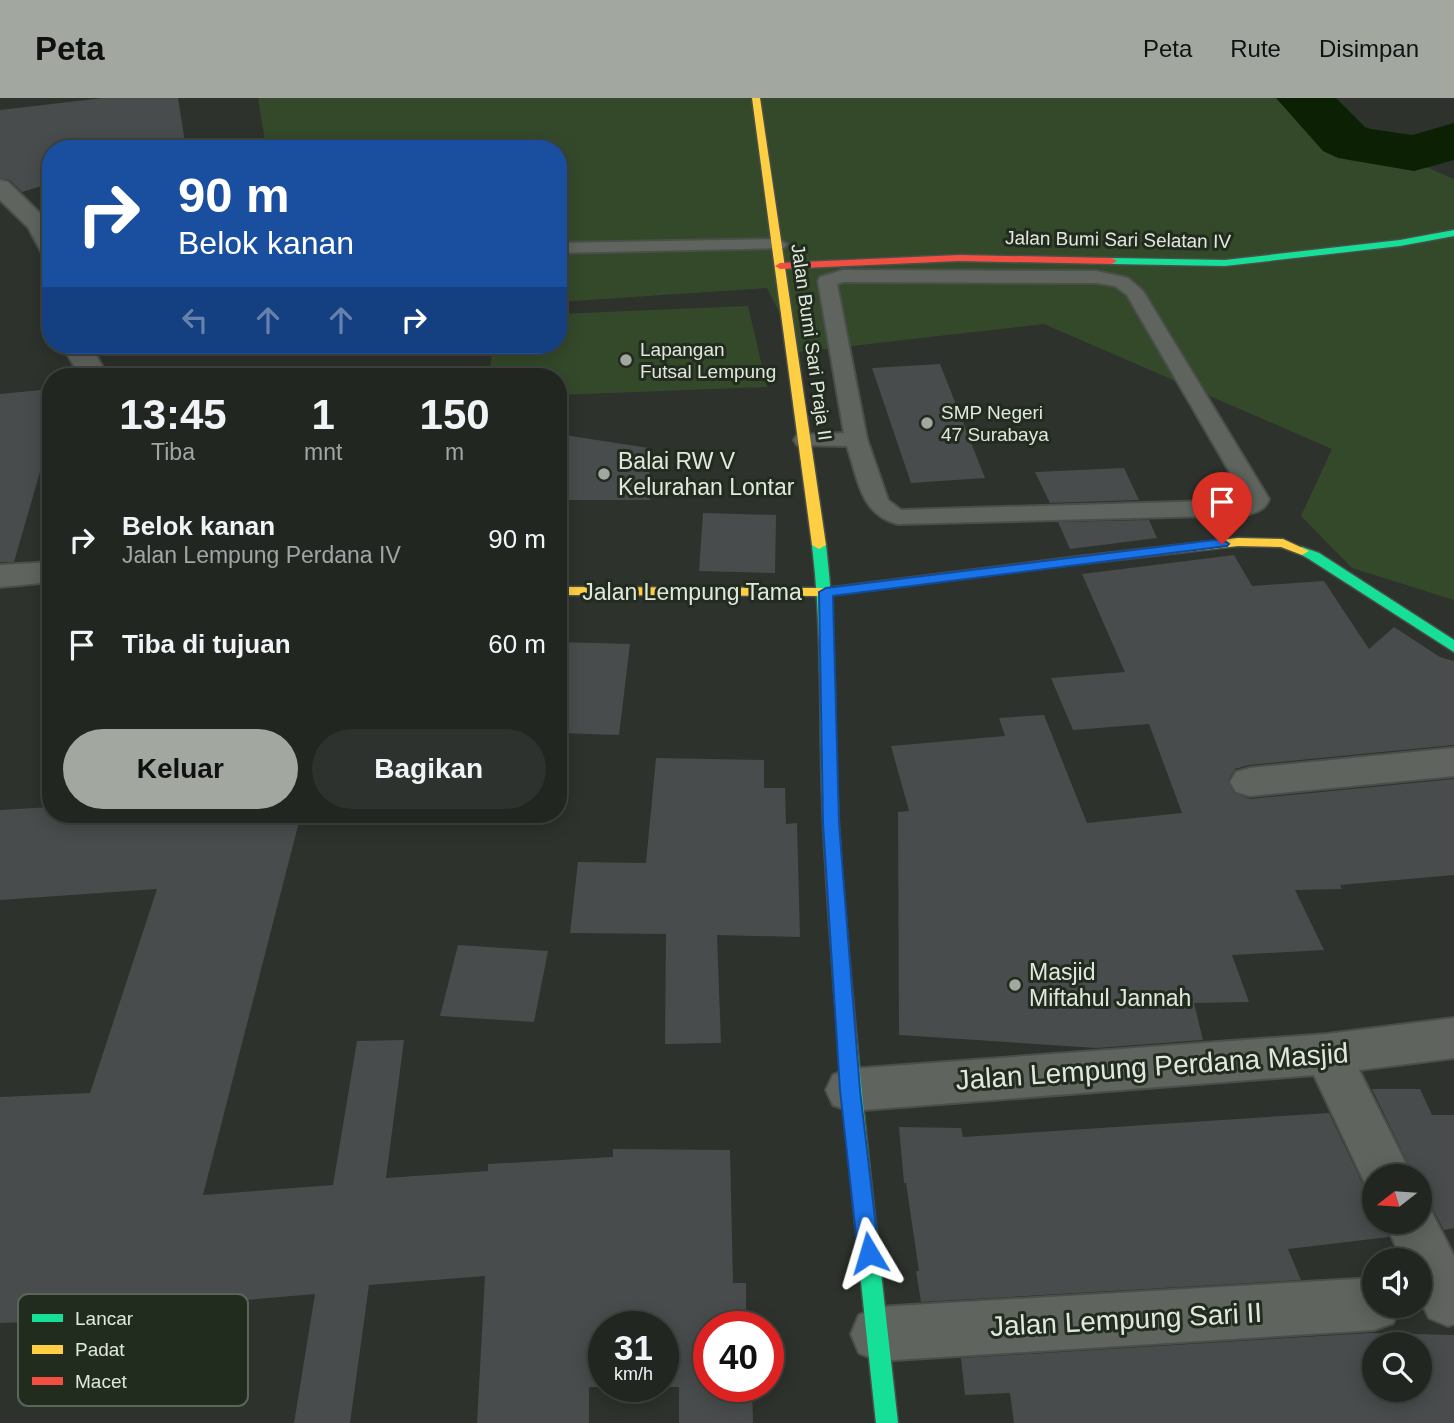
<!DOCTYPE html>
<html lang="id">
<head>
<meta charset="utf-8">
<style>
	:root { --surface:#222621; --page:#2e322e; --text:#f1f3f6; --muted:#a2a5a5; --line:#3f433f; --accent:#a2a8a0 }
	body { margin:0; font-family:Arial,sans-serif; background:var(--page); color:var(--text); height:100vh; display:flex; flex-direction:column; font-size:26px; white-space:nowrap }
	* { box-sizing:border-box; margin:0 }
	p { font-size:23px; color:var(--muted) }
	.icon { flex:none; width:38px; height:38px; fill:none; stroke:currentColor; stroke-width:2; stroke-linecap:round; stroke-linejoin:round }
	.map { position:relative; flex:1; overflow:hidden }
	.details { position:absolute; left:42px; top:270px; width:525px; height:455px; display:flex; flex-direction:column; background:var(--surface); border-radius:28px; box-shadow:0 4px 18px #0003,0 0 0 2px var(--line) }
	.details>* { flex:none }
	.top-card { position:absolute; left:42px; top:42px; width:525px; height:214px; border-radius:28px; box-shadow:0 4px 18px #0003,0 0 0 2px var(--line); background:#1a4fa0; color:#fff; overflow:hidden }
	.needle { width:46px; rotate:253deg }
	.controls { position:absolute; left:1362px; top:1066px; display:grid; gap:14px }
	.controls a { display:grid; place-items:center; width:70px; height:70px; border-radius:50%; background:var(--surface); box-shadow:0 4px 18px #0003,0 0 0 2px var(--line); font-size:35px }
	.speed { position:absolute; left:588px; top:1213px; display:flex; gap:14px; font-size:35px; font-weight:700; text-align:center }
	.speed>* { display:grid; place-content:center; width:91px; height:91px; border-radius:50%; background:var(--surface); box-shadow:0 4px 18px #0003,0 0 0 2px var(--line); line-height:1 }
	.speed small { font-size:18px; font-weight:400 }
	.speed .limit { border:10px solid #d22; background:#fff; color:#111 }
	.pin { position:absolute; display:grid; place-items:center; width:60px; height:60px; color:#fff; margin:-72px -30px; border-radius:50% 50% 50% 0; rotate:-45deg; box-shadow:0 0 7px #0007 }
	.pin .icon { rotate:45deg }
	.me { position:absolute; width:77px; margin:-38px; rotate:353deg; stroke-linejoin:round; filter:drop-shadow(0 0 5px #0008) }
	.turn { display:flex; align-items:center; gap:24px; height:147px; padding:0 21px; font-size:32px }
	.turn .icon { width:91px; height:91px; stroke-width:2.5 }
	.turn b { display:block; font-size:49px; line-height:60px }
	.lanes { display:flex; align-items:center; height:66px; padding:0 21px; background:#0003; justify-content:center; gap:35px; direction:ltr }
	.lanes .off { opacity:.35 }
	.eta { display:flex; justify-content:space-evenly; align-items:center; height:119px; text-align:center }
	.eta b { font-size:42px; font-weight:800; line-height:49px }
	.cta { display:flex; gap:14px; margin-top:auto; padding:14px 21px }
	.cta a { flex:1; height:80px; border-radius:42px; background:var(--accent); color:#111; font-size:28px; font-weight:800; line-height:80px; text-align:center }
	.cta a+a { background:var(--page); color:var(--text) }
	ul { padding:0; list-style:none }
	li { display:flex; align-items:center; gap:21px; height:105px; padding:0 21px }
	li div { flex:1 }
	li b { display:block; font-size:26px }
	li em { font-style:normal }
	header { display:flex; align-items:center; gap:42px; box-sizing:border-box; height:98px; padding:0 35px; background:var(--accent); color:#111 }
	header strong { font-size:33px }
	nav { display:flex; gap:38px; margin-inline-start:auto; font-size:24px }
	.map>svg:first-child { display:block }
	.green { fill:#34492a }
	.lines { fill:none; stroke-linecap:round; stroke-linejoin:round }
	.river { fill:#0c2104; fill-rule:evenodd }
	.building { fill:#484c4c; fill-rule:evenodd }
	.lane-casing { stroke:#4a4f49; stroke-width:4 }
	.street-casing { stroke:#4a4f49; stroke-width:4 }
	.fast-casing { stroke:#4a4f49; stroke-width:3 }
	.slow-casing { stroke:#4a4f49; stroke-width:3 }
	.jam-casing { stroke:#4a4f49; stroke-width:3 }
	.lane { fill:#60645e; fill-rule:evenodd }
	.street { fill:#60645e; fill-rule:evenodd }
	.fast { fill:#16e098; fill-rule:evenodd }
	.slow { fill:#ffcf43; fill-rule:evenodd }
	.jam { fill:#f24e42; fill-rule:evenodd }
	.route { fill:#1a73e8; stroke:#114b97; stroke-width:2 }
	.poi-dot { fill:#a2a8a0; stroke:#222c1e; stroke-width:2.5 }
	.labels { text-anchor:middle; stroke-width:6; stroke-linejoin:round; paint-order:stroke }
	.far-street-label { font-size:19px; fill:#e1e7de; stroke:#222c1e }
	.far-poi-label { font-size:19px; fill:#e1e7de; stroke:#222c1e; text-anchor:start }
	.poi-label { font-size:23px; fill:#e1e7de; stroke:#222c1e; text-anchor:start }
	.street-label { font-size:23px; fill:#e1e7de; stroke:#222c1e }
	.near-street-label { font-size:28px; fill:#e1e7de; stroke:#222c1e }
	.key { fill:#222c1e; stroke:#5b6458; stroke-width:2 }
	.key-label { font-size:19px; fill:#e1e7de }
</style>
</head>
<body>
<header>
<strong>Peta</strong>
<nav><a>Peta</a><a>Rute</a><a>Disimpan</a></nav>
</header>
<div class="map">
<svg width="1454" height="1325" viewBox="0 0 1454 1325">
	<rect width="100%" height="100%" fill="#2d322c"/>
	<g class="green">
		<path d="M 258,0 L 1288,0 L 1317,35 L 1345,51 L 1412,63 L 1454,81 L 1454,502 L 1352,470 L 1301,418 L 1332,351 L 1044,226 L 799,254 L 767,190 L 558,204 L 558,51 L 266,51 Z"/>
		<path d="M 748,208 L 767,289 L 558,297 L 558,278 L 489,278 L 493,247 L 558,247 L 558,216 Z"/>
	</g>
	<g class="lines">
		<path class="river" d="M 1276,0 L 1336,0 L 1365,29 L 1371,31 L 1412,37 L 1454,25 L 1454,62 L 1414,73 L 1338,60 L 1323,53 Z"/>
	</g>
	<g class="building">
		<path d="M 103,0 L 178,0 L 186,51 L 51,51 L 51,85 L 22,94 L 10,82 L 0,80 L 0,12 Z"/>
		<path d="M 940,266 L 985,380 L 911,385 L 872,270 Z"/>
		<path d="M 51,291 L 51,336 L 14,464 L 0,464 L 0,296 Z"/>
		<path d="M 558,336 L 649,350 L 650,402 L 558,402 Z"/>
		<path d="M 1124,370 L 1139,402 L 1050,405 L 1035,374 Z"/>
		<path d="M 703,415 L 776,417 L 775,475 L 699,473 Z"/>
		<path d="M 1149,422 L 1157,440 L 1070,451 L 1058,424 Z"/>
		<path d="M 1234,457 L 1252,488 L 1324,483 L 1369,551 L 1394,529 L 1440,559 L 1454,563 L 1454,647 L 1249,667 L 1235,671 L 1228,683 L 1234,695 L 1250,701 L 1454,681 L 1454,777 L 1340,787 L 1342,791 L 1295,792 L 1324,852 L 1232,857 L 1249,904 L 1194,905 L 1203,942 L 1096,950 L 899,937 L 898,714 L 909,713 L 891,648 L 1005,638 L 999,620 L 1044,617 L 1087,725 L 1182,715 L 1149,626 L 1073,632 L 1051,580 L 1125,574 L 1082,476 Z"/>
		<path d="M 558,544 L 630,546 L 619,637 L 558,635 Z"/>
		<path d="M 656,660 L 764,662 L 764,690 L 785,690 L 786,726 L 797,725 L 800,839 L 717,837 L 721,945 L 665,946 L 666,836 L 570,835 L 578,764 L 646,765 Z"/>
		<path d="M 51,709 L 51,716 L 301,716 L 203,1097 L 333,1087 L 357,943 L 404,942 L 386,1080 L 488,1073 L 488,1066 L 613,1059 L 613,1051 L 730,1052 L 733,1185 L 746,1185 L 746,1223 L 751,1223 L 751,1228 L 709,1228 L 709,1288 L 752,1288 L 753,1325 L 679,1325 L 679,1289 L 589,1289 L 589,1325 L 477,1325 L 485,1178 L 369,1187 L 350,1325 L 294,1325 L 315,1196 L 120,1213 L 118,1220 L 0,1225 L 0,999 L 90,995 L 157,791 L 0,802 L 0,712 ZM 604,1228 L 663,1228 L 663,1288 L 604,1288 Z"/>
		<path d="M 458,847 L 548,853 L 534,924 L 440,918 Z"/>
		<path d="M 1372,991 L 1420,991 L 1432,1017 L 1454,1017 L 1454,1130 L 1444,1132 L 1430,1106 L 1419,1102 L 1419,1078 L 1414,1078 Z"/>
		<path d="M 1329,1015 L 1367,1095 L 1374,1098 L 1374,1124 L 1382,1124 L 1389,1139 L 1288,1151 L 1301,1182 L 921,1204 L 916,1173 L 919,1173 L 906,1085 L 904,1085 L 899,1029 L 961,1030 L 963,1039 Z"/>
		<path d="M 1370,1235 L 1454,1237 L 1454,1325 L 1014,1325 L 1010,1295 L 965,1297 L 961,1260 ZM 1374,1246 L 1419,1246 L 1419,1292 L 1374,1292 Z"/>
	</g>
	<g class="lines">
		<g class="lane-casing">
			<g id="lane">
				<path d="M 778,141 L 787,146 L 784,150 L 558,155 L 558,145 Z"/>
				<path d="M 843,172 L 1096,173 L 1128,180 L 1143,193 L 1269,401 C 1265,412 1257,414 1246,417 L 898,426 C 860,417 858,380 847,348 L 797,347 L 794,342 L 797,337 L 844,335 L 818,183 L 820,179 ZM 844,184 L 1096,185 L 1115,188 L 1127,197 L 1246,402 L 901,412 L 888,402 L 867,341 L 837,186 Z"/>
			</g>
		</g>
		<g class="street-casing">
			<g id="street">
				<path d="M 0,82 L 8,84 L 51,126 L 51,157 L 42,155 L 28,129 L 0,102 Z"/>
				<path d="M 62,247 L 90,247 L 108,278 L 80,278 Z"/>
				<path d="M 51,464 L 51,484 L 0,489 L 0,467 Z"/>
				<path d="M 1454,650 L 1454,678 L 1250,698 L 1236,694 L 1230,684 L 1236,674 L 1250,670 Z"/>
				<path d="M 1454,920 L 1454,960 L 1359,972 L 1412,1078 L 1374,1078 L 1374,1096 L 1369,1094 L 1314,977 L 850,1013 L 833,1007 L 826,992 L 833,977 L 850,971 L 1327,936 Z"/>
				<path d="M 1419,1104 L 1428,1107 L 1454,1158 L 1454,1226 L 1448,1228 L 1429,1220 L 1419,1199 L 1419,1162 L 1402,1162 L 1385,1124 L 1419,1124 Z"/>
				<path d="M 1374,1180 L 1374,1208 L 1400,1208 L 1393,1225 L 1374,1232 L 878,1263 L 859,1255 L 851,1236 L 859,1217 L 878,1209 Z"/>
			</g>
		</g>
		<g class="fast-casing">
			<g id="fast">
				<path d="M 1454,132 L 1454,138 L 1400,148 L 1225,168 L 1112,166 L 1107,163 L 1112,160 L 1225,162 L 1400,142 Z"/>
				<path d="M 819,443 L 826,447 C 838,546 833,645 840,744 C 854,938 876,1132 898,1325 L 876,1325 C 855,1131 835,938 824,744 C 818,645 824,546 812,447 Z"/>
				<path d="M 1302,449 L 1319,455 L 1454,542 L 1454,554 L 1309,461 L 1295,453 L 1297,450 Z"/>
			</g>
		</g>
		<g class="slow-casing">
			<g id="slow">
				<path d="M 752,0 L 760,0 L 826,447 L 819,451 L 812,447 Z"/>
				<path d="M 1238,440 L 1283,441 L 1309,453 L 1302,457 L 1281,449 L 1238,448 L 1081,466 L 1074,462 L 1081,458 Z"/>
				<path d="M 874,484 L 881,488 L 879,491 L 826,498 L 558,497 L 558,489 L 826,490 Z"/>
			</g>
		</g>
		<g class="jam-casing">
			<g id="jam">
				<path d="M 959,157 L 1112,160 L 1117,163 L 1112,166 L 959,163 L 780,171 L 775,168 L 780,165 Z"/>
				<path d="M 1081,458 L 1088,462 L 1086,465 L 874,492 L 867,488 L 874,484 Z"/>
			</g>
		</g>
		<use href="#lane" class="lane"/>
		<use href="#street" class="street"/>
		<use href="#fast" class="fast"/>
		<use href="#slow" class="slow"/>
		<use href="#jam" class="jam"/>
	</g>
	<path class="route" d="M 1222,441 L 1229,446 L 1227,448 L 833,498 L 839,725 L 860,992 L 879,1155 L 876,1162 L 869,1165 L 861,1162 L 858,1155 L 840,992 L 823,725 L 819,494 L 826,490 Z"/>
	<g class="poi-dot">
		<circle cx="626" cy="262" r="7"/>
		<circle cx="927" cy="325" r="7"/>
		<circle cx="604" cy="376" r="7"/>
		<circle cx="1015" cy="887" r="7"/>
	</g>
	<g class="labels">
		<g class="far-street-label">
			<text transform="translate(1118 141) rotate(1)" y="7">Jalan Bumi Sari Selatan IV</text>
			<text transform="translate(812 244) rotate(82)" y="7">Jalan Bumi Sari Praja II</text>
		</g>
		<g class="far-poi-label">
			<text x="640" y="258">Lapangan<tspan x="640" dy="22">Futsal Lempung</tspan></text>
			<text x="941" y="321">SMP Negeri<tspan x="941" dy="22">47 Surabaya</tspan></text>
		</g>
		<g class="poi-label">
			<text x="618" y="371">Balai RW V<tspan x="618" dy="26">Kelurahan Lontar</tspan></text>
			<text x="1029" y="882">Masjid<tspan x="1029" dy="26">Miftahul Jannah</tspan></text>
		</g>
		<g class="street-label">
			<text x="692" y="502">Jalan Lempung Tama</text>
		</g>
		<g class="near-street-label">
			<text transform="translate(1152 968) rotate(-4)" y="10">Jalan Lempung Perdana Masjid</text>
			<text transform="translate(1126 1221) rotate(-3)" y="10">Jalan Lempung Sari II</text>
		</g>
	</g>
	<rect x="18" y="1196" width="230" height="112" rx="10" class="key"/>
	<rect x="32" y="1216" width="31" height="8" fill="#16e098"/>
	<rect x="32" y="1247" width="31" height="9" fill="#ffcf43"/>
	<rect x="32" y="1279" width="31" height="8" fill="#f24e42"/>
	<g class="key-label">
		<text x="75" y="1227">Lancar</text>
		<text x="75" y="1258">Padat</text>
		<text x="75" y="1290">Macet</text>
	</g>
</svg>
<div class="controls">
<a><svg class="needle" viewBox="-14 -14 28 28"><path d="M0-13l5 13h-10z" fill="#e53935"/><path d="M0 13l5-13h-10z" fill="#a2a5a5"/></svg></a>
<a><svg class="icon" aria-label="sound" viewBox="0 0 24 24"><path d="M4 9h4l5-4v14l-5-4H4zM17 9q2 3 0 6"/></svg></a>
<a><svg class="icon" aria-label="search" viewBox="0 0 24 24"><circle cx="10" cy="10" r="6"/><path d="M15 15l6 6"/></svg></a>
</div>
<div class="speed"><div>31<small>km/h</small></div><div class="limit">40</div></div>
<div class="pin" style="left:1222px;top:446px;background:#d93025"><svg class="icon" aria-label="arrive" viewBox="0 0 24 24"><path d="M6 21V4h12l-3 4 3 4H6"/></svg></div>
<svg class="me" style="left:869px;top:1155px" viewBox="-20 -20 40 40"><path d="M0-17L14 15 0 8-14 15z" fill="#1a73e8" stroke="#fff" stroke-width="4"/></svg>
<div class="top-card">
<div class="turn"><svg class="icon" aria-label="right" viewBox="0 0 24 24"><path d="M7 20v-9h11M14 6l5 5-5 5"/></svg><div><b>90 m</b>Belok kanan</div></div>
<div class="lanes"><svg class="icon off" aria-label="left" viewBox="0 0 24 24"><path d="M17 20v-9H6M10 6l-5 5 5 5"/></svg><svg class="icon off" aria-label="ahead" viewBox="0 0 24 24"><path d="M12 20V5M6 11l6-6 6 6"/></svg><svg class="icon off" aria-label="ahead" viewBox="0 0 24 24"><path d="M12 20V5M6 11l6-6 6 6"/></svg><svg class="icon" aria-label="right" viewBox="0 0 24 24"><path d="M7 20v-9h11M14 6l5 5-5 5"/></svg></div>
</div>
<section class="details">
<div class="eta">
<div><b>13:45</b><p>Tiba</p></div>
<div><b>1</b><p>mnt</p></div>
<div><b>150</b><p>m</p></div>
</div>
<ul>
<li><svg class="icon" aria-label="right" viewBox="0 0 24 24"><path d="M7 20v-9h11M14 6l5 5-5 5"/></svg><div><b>Belok kanan</b><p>Jalan Lempung Perdana IV</p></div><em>90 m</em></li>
<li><svg class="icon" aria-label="arrive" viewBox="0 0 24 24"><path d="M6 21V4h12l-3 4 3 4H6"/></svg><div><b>Tiba di tujuan</b></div><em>60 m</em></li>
</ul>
<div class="cta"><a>Keluar</a><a>Bagikan</a></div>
</section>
</div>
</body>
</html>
